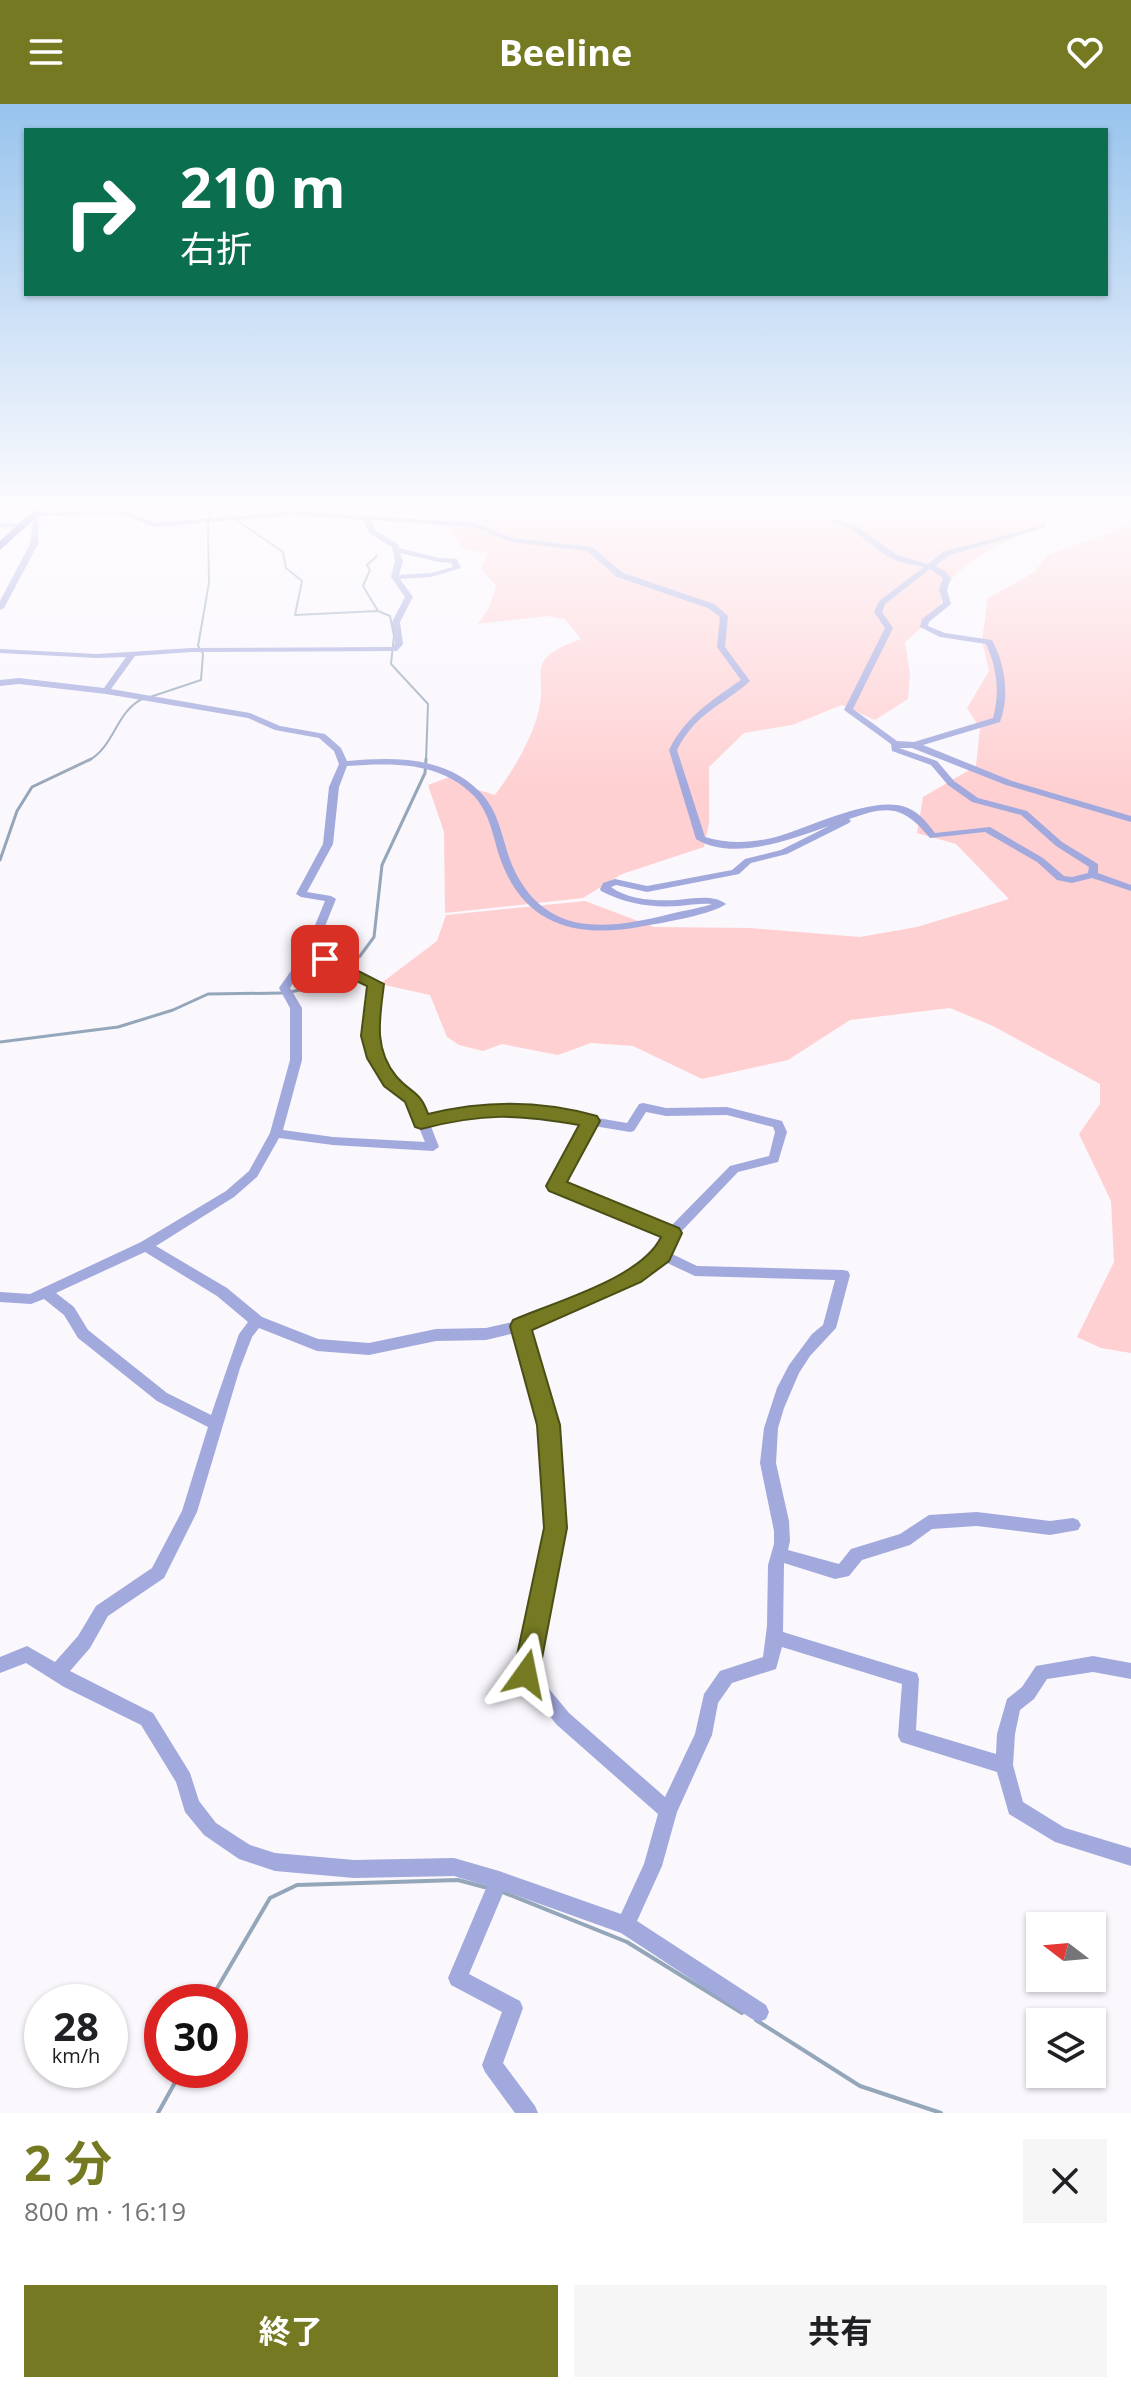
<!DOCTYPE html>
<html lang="ja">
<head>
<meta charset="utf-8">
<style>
	:root { --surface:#fff; --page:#f6f6f6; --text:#202124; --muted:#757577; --accent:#747922 }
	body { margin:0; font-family:"Open Sans","Noto Sans JP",sans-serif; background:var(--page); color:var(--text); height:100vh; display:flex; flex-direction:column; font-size:30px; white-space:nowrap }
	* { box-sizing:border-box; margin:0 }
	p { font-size:26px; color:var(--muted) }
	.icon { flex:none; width:44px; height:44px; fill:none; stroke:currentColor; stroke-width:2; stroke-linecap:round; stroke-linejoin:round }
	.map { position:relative; height:2009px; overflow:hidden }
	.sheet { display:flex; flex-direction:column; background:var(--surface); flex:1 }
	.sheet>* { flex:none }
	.hud { position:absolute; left:24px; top:24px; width:1084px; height:168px; border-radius:0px; box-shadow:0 2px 6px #0004; background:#0b6e4f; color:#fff; overflow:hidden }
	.needle { width:52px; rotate:286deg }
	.fabs { position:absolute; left:1026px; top:1808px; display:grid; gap:16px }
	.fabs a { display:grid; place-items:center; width:80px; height:80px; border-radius:0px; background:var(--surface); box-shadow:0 2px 6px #0004; font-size:40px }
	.speed { position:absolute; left:24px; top:1880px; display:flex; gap:16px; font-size:40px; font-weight:700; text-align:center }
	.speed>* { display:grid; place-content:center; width:104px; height:104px; border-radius:50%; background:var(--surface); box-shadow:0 2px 6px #0004; line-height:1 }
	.speed small { font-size:20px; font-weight:400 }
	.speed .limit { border:12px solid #d22; background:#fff; color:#111 }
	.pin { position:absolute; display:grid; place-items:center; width:68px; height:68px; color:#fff; margin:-34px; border-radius:16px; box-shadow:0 4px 12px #0006 }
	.me { position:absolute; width:88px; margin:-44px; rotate:12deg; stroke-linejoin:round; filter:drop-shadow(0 0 6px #0008) }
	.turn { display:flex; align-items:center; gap:28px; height:168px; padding:0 24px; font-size:36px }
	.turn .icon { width:104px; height:104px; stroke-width:2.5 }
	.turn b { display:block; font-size:56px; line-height:68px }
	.round { display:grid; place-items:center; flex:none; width:84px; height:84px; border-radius:0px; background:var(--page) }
	.summary { display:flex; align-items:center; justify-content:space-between; height:136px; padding:0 24px }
	h1 { font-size:48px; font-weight:700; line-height:60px; color:var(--accent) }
	.action { display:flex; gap:16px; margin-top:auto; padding:16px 24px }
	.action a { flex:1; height:92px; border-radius:0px; background:var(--accent); color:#fff; font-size:32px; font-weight:700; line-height:92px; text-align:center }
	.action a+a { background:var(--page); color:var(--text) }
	header { display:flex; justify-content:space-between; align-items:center; height:104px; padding:0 24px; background:var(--accent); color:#fff; font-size:36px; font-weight:700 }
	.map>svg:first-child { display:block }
	.green { fill:#ffd0d2 }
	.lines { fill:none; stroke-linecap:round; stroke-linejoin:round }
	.stream-far2 { stroke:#94a6b9; stroke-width:2 }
	.stream-far1 { stroke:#94a6b9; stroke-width:3 }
	.stream { stroke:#94a6b9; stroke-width:4 }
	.minor { fill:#a2a9dd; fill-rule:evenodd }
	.primary { fill:#5f62c0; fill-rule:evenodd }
	.route { fill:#747922; stroke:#4b4f16; stroke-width:2 }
</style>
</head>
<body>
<header><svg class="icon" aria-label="menu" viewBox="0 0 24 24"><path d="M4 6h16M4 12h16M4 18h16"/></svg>Beeline<svg class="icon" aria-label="heart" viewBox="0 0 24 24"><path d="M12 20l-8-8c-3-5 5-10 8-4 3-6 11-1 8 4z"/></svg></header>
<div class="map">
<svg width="1131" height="2009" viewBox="0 0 1131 2009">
	<rect width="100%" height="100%" fill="#faf7fd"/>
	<g class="green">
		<path d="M 485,402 L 1110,402 C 1068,410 962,446 943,488 C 941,493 941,501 941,507 L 905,538 L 910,570 L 908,595 L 875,616 L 842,601 L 792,621 L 744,629 L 709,663 L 709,719 L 704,743 L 622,770 L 583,794 L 445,809 L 444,728 L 428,681 L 452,672 L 465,682 L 495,691 C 512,668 529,640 537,613 C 551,568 519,557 581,535 L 565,515 L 547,512 L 478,520 L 489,504 L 496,482 L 481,464 L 488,449 L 463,445 L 449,426 L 448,413 Z"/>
		<path d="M 1131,416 L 1131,1249 L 1101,1244 L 1077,1233 L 1114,1158 L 1111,1097 L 1079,1030 L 1100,1000 L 1100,980 L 993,922 L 950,904 L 850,916 L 788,956 L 702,975 L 633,942 L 591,939 L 558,951 L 502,940 L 483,947 L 459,941 L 447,933 L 430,891 L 380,880 L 437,837 L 446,811 L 585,797 L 654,823 L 750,824 L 860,833 L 917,823 L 1009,795 L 956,740 L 917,729 L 923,693 L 976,662 L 980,624 L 967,604 L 989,567 L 982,536 L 988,494 L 1035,468 L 1047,451 L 1113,428 Z"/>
	</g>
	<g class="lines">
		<g class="stream-far2">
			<path d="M 232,402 L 229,411 L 283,448 L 286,464 L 302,477 L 295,511 L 378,507 L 390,512 L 394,532 L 391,560 L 428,600 L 426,657"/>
			<path d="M 377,452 L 367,461 L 370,466 L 363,482 L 378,507"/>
			<path d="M 150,593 L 201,576 L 203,550 L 198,542 L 209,479 L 208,418 L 213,402"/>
			<path d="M 88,657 C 115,642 115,609 142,595"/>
		</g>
		<g class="stream-far1">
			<path d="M 0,756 L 17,707 L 32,683 L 91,655"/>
			<path d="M 290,888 L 325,881 L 360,852 L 374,833 L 382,761 L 425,669 L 426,655"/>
			<path d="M 0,938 L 118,923 L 173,906 L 208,890 L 282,889"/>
		</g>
		<g class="stream">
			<path d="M 500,1787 L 627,1838 L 742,1909"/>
			<path d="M 209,1898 L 270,1794 L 297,1781 L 458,1776 L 488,1784"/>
			<path d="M 756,1916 L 860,1982 L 941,2009"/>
			<path d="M 158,2009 L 182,1966"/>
		</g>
		<g class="minor">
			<path d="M 124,407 L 156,419 L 293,407 L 475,419 L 512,434 L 592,443 L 623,469 L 714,500 L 728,512 L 725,543 L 750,577 C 721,603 697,607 677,646 L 705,733 C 728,740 749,739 772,734 C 807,725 875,689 908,704 C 920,709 928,720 935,729 L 990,723 L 1043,754 L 1064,772 L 1072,773 L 1088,769 L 1089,763 L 1056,742 L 1021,711 L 972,698 L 948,681 L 931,661 L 892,647 L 891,640 L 844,606 L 885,524 L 874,508 L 879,497 L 924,463 C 911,460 898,459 887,452 C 868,440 856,424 833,418 L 833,416 L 855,421 L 897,451 L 928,460 L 944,447 L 1046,421 L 1046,423 L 950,451 L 935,462 L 945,467 L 951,474 L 947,486 L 951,500 L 929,518 L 928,522 L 945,529 L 992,536 C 1005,560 1010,592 1000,618 L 923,641 L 1012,677 L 1131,712 L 1131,718 L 1006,681 L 912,644 L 899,644 L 937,657 L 954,677 L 978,694 L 1027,707 L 1062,738 L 1098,760 L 1098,769 L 1131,781 L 1131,787 L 1092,774 L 1072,779 L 1057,776 L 1037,758 L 985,728 L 930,734 C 903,701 888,701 849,715 L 851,717 L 849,719 L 787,750 L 751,759 L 739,770 L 647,788 L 616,781 L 611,783 C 628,796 656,797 677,796 C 694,795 712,790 726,800 C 713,810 663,819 644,822 C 579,835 524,823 500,754 C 493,733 490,709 474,692 C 440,657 392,659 347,662 L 339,683 L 333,740 L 307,788 L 331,792 L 336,795 L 315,847 L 379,878 L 380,880 L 376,932 L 382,954 L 395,975 L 417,992 L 426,1013 C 502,997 553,1006 627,1019 L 639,1000 L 643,999 L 666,1004 L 727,1003 L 782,1017 L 787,1028 L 778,1058 L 738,1068 L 677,1132 L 670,1149 L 697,1162 L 843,1166 L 848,1167 L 850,1171 L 836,1224 L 810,1252 L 799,1269 L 784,1304 L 778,1324 L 776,1359 L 789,1417 L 790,1437 L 788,1446 L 839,1460 L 851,1445 L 900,1430 L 929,1411 L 977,1408 L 1050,1417 L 1073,1414 L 1078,1416 L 1081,1421 L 1078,1426 L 1050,1431 L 977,1422 L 932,1425 L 910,1441 L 862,1456 L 849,1472 L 835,1475 L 784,1459 L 783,1528 L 917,1569 L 919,1575 L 916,1626 L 996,1650 L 997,1630 L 1007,1595 L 1022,1583 L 1036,1562 L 1093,1552 L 1131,1559 L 1131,1575 L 1093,1568 L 1047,1575 L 1034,1595 L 1020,1606 L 1015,1630 L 1013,1661 L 1023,1698 L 1065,1724 L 1131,1744 L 1131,1762 L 1055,1738 L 1009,1710 L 997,1668 L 901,1638 L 898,1632 L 902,1580 L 782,1543 L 776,1565 L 732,1579 L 718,1599 L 712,1631 L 677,1708 L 662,1762 L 637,1817 L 766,1901 L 769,1908 L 766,1915 L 759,1918 L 752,1915 L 621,1829 L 504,1787 L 469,1870 L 520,1897 L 523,1904 L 503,1959 L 535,2002 L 538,2009 L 515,2009 L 485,1968 L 482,1961 L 502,1908 L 451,1881 L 448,1874 L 487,1782 L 454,1772 L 354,1774 L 275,1767 L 239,1755 L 204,1731 L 185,1708 L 176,1678 L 141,1621 L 64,1583 L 26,1559 L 0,1569 L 0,1553 L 27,1542 L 55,1558 L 78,1532 L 96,1502 L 152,1464 L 182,1407 L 208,1323 L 157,1297 L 78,1234 L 64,1211 L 44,1195 L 31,1200 L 0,1198 L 0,1188 L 30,1190 L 141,1138 L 226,1087 L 249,1067 L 270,1029 L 290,956 L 290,904 L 279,884 L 304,848 L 325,797 L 301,793 L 296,790 L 323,740 L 329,683 L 339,660 L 334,647 L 319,634 L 275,626 L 248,614 L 106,590 L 19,580 L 0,582 L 0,576 L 19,574 L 104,584 L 126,553 L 97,554 L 0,549 L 0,545 L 97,550 L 191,544 L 392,543 L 395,540 L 392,518 L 405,493 L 391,473 L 395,457 L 392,443 L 370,430 L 363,416 L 293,411 L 155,423 L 123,411 L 39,412 L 38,440 L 4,504 L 0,506 L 0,497 L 30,440 L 34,409 ZM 371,416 L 474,423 L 511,438 L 587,447 L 617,473 L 708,504 L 720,513 L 717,543 L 741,576 C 711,597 686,612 669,646 L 696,735 C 733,758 792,735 829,722 L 781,746 L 745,755 L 732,766 L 647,782 L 615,775 L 603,779 L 600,785 L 601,787 C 626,800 652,804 679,802 C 690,801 701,799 712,800 C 698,805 684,806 670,810 C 606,826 544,834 512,761 C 502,736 500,708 480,688 C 445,652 394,653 347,657 L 341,644 L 325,630 L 280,622 L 250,609 L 111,585 L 135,552 L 191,548 L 397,547 L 403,540 L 400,518 L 413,493 L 400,475 L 431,473 L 461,464 L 457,455 L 439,454 L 399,444 L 398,440 L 376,427 ZM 400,449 L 439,458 L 451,459 L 453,463 L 431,469 L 399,471 L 403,457 ZM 930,465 L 943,474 L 939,486 L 943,499 L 922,515 L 920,523 L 940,533 L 986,540 C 997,563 1000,590 993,614 L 914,638 L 897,637 L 853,605 L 893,524 L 882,508 L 885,500 ZM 311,853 L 369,882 L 364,932 L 370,954 L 387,981 L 408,997 L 425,1038 L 333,1033 L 283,1026 L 302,956 L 302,904 L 290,884 ZM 646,1008 L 666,1012 L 727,1011 L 773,1023 L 775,1028 L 769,1052 L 730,1062 L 670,1123 L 563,1080 L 594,1022 L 630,1028 L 634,1027 ZM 502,1011 L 550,1015 L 583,1020 L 550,1082 L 552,1085 L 664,1131 L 657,1148 L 629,1168 L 517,1217 L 486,1224 L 436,1225 L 369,1239 L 318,1235 L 262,1213 L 227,1184 L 156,1142 L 234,1093 L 257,1073 L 279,1034 L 333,1041 L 433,1047 L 439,1043 L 430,1020 L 478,1012 ZM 145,1148 L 217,1192 L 248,1218 L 239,1230 L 211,1311 L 167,1289 L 88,1226 L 74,1203 L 56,1189 ZM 663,1157 L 695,1172 L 835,1176 L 823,1221 L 812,1230 L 789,1261 L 777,1284 L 764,1324 L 760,1359 L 774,1427 L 774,1440 L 768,1461 L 767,1522 L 763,1553 L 720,1567 L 704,1590 L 695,1630 L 665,1693 L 569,1609 L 535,1568 L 564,1424 L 556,1321 L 528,1225 L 639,1176 ZM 259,1224 L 317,1247 L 369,1251 L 436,1237 L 486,1236 L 515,1229 L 542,1321 L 548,1424 L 518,1570 L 520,1576 L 557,1621 L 658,1710 L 644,1760 L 621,1810 L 499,1767 L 454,1754 L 354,1756 L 275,1749 L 250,1741 L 216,1719 L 199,1697 L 190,1669 L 153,1609 L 70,1567 L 90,1544 L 108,1512 L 164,1474 L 197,1408 L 240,1264 L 252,1233 Z"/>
			<path d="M 0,419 L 22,420 L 26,422 L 22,424 L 0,423 Z"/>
		</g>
		<path class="primary" d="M 38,402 L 49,402 L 0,446 L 0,437 Z"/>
	</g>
	<linearGradient id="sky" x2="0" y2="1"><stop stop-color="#98c4ed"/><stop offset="0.59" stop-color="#fdfbfe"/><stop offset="1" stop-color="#fdfbfe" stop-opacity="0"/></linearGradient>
	<rect width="1131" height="683" fill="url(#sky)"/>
	<path class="route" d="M 325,850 L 384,880 C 380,913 373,944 396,972 C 410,989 420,986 428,1010 C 484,996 541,996 597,1012 L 600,1017 L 567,1078 L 679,1124 L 682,1129 L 669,1157 L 641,1178 L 532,1226 L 560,1321 L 567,1424 L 539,1570 L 535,1578 L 526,1582 L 517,1578 L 513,1570 L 544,1424 L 537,1321 L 510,1222 L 513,1216 C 554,1198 642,1174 661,1133 L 549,1087 L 546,1082 L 579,1021 C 518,1010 482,1009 421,1025 L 415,1023 L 405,998 L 384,982 L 367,954 L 361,932 L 367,882 L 319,859 L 317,855 Z"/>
</svg>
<div class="fabs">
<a><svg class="needle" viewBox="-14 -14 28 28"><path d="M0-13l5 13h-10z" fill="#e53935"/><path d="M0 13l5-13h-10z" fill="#757577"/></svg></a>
<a><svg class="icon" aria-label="layers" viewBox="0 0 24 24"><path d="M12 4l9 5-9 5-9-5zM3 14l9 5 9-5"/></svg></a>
</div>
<div class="speed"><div>28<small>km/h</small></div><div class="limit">30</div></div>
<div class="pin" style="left:325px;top:855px;background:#d93025"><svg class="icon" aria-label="arrive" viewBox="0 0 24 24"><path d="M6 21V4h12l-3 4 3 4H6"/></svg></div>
<svg class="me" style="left:526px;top:1570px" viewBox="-20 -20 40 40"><path d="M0-17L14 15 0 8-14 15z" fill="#747922" stroke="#fff" stroke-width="4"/></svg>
<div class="hud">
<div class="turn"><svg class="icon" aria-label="right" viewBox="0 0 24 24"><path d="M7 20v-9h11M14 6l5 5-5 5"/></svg><div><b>210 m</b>右折</div></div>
</div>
</div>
<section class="sheet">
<div class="summary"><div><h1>2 分</h1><p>800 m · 16:19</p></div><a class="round"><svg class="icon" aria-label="close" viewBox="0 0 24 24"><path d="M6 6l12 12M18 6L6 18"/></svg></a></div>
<div class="action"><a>終了</a><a>共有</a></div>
</section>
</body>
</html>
